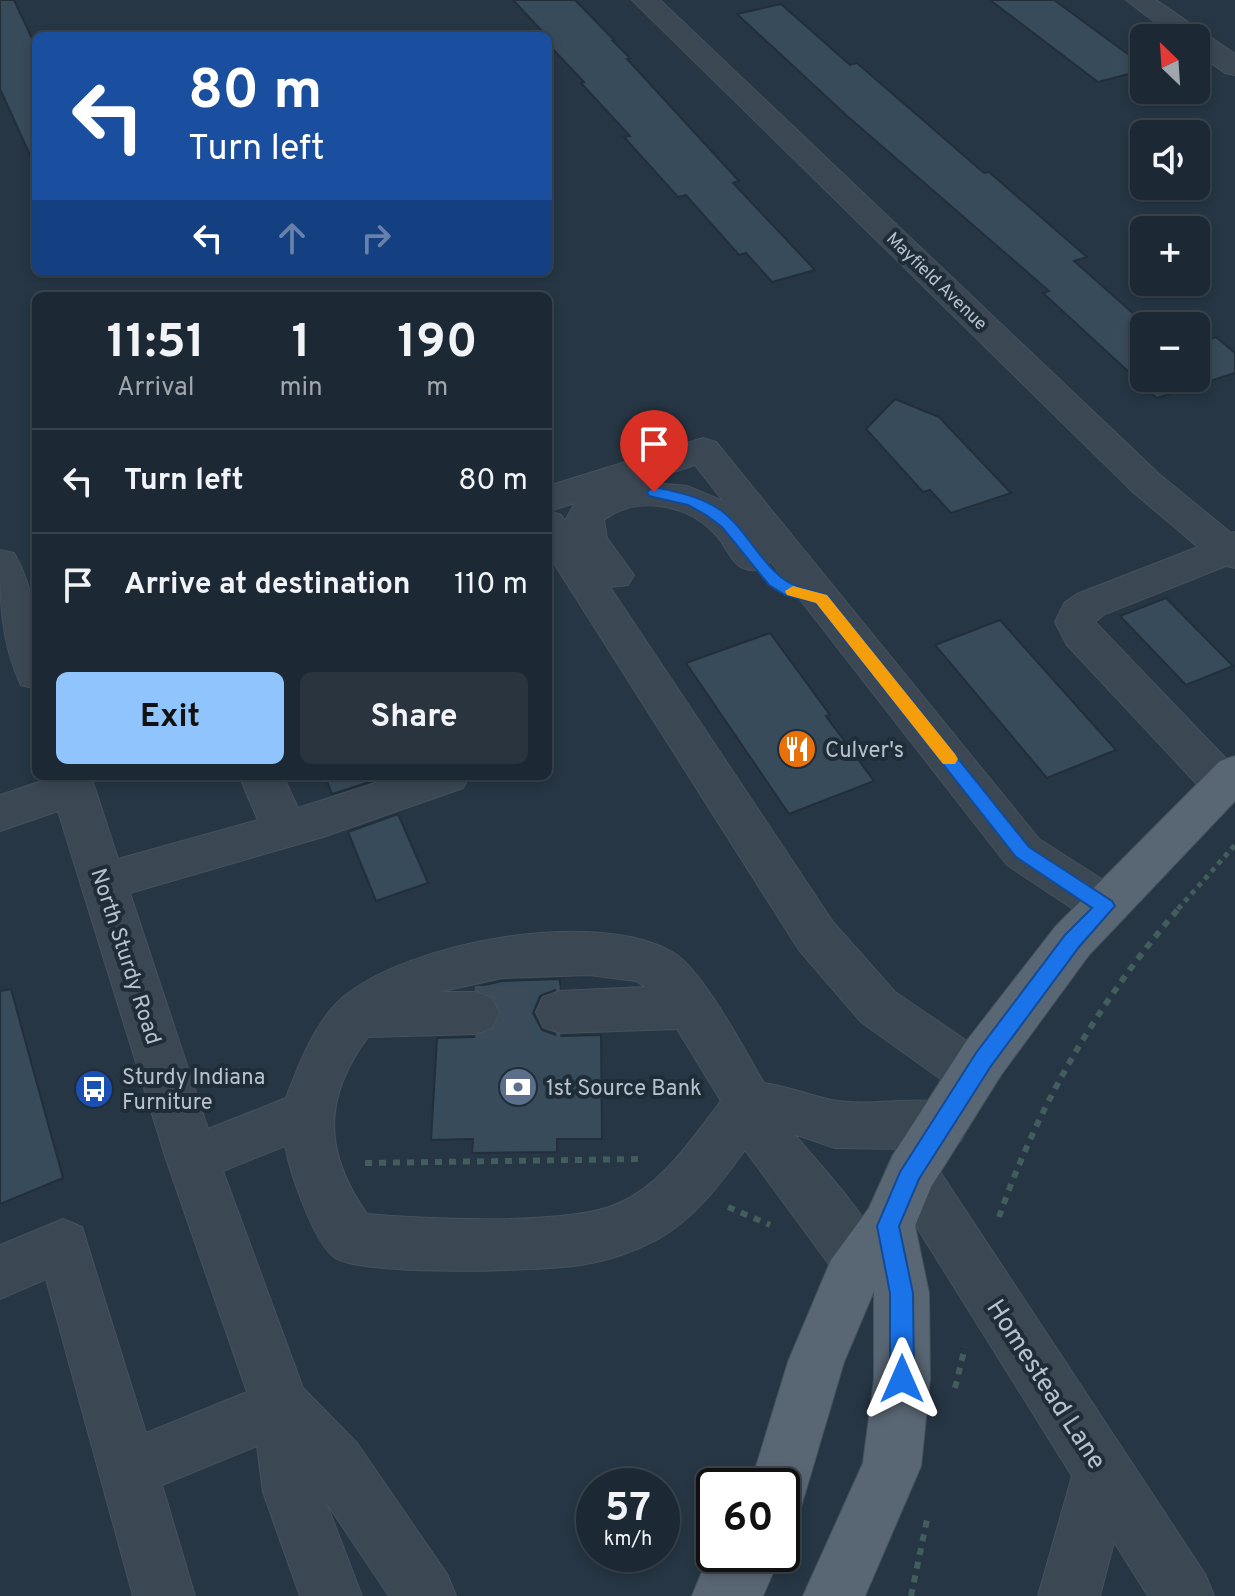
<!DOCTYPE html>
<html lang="en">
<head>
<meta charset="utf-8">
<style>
	:root { --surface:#1c2833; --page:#29343f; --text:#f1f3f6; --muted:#a0a6ac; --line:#3a444e; --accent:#8fc4fc }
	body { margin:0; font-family:Overpass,sans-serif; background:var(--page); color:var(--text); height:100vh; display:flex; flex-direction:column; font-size:30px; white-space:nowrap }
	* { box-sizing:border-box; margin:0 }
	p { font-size:26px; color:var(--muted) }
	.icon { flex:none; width:44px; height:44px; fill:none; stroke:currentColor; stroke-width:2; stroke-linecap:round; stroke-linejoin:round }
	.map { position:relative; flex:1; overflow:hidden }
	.side { position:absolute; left:32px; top:292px; width:520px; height:488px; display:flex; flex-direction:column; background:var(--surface); border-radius:12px; box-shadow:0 4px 12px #0003,0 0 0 2px var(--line) }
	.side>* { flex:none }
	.top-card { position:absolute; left:32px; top:32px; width:520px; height:244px; border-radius:12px; box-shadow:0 4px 12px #0003,0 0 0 2px var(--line); background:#1a4fa0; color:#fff; overflow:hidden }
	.needle { width:52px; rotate:335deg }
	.fabs { position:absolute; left:1130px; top:24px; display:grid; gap:16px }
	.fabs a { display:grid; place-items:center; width:80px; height:80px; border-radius:12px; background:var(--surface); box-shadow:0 4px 12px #0003,0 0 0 2px var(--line); font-size:40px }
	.speed { position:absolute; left:576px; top:1468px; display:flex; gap:16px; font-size:40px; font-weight:700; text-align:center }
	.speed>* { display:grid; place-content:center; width:104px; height:104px; border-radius:50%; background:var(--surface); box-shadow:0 4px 12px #0003,0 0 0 2px var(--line); line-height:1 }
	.speed small { font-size:20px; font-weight:400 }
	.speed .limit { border:4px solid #111; border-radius:12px; background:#fff; color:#111 }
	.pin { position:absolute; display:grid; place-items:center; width:68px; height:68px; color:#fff; margin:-82px -34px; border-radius:50% 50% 50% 0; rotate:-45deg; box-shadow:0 0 8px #0007 }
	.pin .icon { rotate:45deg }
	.me { position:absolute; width:88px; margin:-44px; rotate:0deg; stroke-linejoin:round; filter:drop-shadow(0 0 6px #0008) }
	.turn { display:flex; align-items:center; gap:28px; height:168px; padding:0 24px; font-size:36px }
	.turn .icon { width:104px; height:104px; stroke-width:2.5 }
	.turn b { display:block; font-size:56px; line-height:68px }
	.lanes { display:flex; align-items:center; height:76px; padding:0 24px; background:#0003; justify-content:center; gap:40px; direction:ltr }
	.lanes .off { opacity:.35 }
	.eta { display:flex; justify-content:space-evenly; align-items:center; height:136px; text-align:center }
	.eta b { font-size:48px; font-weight:700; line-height:56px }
	.button { display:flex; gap:16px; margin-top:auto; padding:16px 24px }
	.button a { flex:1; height:92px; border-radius:12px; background:var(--accent); color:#111; font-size:32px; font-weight:700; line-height:92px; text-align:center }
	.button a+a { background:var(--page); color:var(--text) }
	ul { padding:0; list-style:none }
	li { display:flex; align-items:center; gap:24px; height:104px; padding:0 24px; border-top:2px solid var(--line) }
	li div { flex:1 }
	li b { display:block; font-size:30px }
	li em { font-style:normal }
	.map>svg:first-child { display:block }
	.building { fill:#384b5a; stroke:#222f3b; stroke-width:2 }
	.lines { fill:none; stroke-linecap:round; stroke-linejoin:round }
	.minor-tunnel { stroke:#3c4b59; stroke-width:54; stroke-dasharray:54 27; stroke-linecap:butt }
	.minor-casing { stroke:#45515d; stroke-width:2 }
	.major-casing { stroke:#45515d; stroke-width:2 }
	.path-far1 { stroke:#425d5c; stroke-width:5; stroke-dasharray:5 5; stroke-linecap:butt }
	.path { stroke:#425d5c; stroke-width:6; stroke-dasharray:7 7; stroke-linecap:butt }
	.minor { fill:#3b4854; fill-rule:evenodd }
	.major { fill:#596774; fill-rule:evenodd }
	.route { fill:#1a73e8; stroke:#114b97; stroke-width:2 }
	.slow { fill:#f59e0b }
	.labels { text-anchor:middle; stroke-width:8; stroke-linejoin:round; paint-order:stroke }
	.far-street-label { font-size:18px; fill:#b8c2cd; stroke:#1f2d39 }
	.poi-label { font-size:22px; fill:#b8c2cd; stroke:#1f2d39; text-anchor:start }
	.street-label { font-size:22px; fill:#b8c2cd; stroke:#1f2d39 }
	.near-street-label { font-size:26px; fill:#b8c2cd; stroke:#1f2d39 }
</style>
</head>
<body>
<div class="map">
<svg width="1235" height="1596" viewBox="0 0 1235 1596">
	<rect width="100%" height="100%" fill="#263644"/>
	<g class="building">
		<path d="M 0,0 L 14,0 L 36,47 L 36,168 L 0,89 Z"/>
		<path d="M 513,0 L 575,0 L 615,41 L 613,41 L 630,58 L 627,59 L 739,181 L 733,183 L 815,270 L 772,282 L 746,253 L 739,255 L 686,195 L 678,197 L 624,137 L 630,136 L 581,83 L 584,82 L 548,44 L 548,36 L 541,36 L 539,34 L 544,33 Z"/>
		<path d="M 990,0 L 1054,0 L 1144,66 L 1144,70 L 1098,82 Z"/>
		<path d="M 781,4 L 850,65 L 857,63 L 984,173 L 989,172 L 1087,257 L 1074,261 L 1134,314 L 1143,311 L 1160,326 L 1144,326 L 1144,378 L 1196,378 L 1196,343 L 1216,337 L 1235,353 L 1235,373 L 1157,398 L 1043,293 L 1049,291 L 846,115 L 737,14 Z"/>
		<path d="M 895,399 L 939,417 L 1011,493 L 951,513 L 930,490 L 923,492 L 866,429 Z"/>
		<path d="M 1166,598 L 1233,666 L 1186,685 L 1120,616 Z"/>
		<path d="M 1000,620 L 1116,750 L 1047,778 L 935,645 Z"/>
		<path d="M 770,633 L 830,715 L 826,716 L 874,781 L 789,814 L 686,663 Z"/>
		<path d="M 325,776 L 381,776 L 382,778 L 332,794 Z"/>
		<path d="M 398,814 L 428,883 L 376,901 L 348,832 Z"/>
		<path d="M 560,979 L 560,988 L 540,996 L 533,1013 L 542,1030 L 559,1036 L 601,1035 L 602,1139 L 557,1139 L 557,1152 L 472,1153 L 473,1139 L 431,1140 L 437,1038 L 475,1037 L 493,1031 L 502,1014 L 495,997 L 476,987 L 502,981 Z"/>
		<path d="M 11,989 L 63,1178 L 0,1204 L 0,991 Z"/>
	</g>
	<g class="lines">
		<path class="minor-tunnel" d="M 475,1013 L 560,1012"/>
		<g class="minor-casing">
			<g id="minor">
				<path d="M 632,0 L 660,0 L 1159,474 L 1231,533 L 1235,532 L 1235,568 L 1226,566 L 1105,614 L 1095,622 L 1235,768 L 1235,797 L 1223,801 L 1208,796 L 1067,645 L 1055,622 L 1065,602 L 1077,594 L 1198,547 L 1133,492 Z"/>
				<path d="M 1126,0 L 1156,0 L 1235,54 L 1235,75 L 1225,73 L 1196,52 L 1196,38 L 1176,38 Z"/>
				<path d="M 703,438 L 716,442 L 1039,839 L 1122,892 L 1129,906 L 1122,920 L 1106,925 L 1090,920 L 1007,865 L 770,561 L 767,567 C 758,570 752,572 743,568 C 732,564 725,544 716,535 C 689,505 638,494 604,520 L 607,538 L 634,575 L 628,585 L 610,587 L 833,922 L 895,992 L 992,1058 L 999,1074 L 992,1090 L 974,1097 L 956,1090 L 861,1022 L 799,950 L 548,554 L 548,486 ZM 695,465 L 723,501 L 687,486 L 643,482 ZM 575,503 L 565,521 L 561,515 L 549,511 Z"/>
				<path d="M 0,550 L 14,553 C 40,597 36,641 36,689 L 21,685 C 0,642 0,597 0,550 Z"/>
				<path d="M 47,776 L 91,776 L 118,859 L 258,820 L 239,776 L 283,776 L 298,808 L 397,776 L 470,776 L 463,788 L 323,837 L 130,893 L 208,1129 L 286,1098 C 299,1064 315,1022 342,998 C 408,942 597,907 674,953 C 704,972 745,1051 764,1083 C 789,1086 812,1097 837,1101 C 878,1107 923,1093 961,1107 L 969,1124 L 961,1141 L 943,1148 L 915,1149 L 929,1155 L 1205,1574 L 1214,1596 L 1148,1596 L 1114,1542 L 1100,1596 L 1038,1596 L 1072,1476 L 893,1189 L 885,1172 L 893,1155 L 906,1149 L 835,1148 L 794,1134 C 827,1173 868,1215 888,1263 L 880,1282 L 861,1289 L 842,1282 L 745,1150 C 720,1184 694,1220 656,1240 C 633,1252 607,1261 581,1265 C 542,1271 362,1277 334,1257 C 313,1241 290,1172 285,1146 L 223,1171 L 303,1388 L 357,1443 L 447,1574 L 456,1596 L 389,1596 L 326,1502 L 362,1596 L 300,1596 L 263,1492 L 257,1446 L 162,1485 L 195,1596 L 133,1596 L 46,1279 L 0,1299 L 0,1245 L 63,1219 L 82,1227 L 146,1433 L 247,1392 L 166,1159 L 58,811 L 0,831 L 0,795 L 48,779 ZM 589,975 L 636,981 L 645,987 L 560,991 L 543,997 L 536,1012 L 543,1027 L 560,1033 L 677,1029 L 721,1101 C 692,1139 662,1185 617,1204 C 568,1226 423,1219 367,1214 C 323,1151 323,1098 368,1037 L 475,1034 L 492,1028 L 499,1013 L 492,998 L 475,992 L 439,992 L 502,978 Z"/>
			</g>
		</g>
		<g class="major-casing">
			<g id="major">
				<path d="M 1235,756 L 1235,801 L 1089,955 L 1001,1075 L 931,1187 L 915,1226 L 929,1293 L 930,1379 L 921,1466 L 865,1596 L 803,1596 L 863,1463 L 874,1379 L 874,1291 L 844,1362 L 801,1507 L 782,1515 L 782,1486 L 750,1486 L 788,1362 L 831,1260 L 869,1208 L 893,1155 L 965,1043 L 1055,927 L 1220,761 Z"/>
				<path d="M 719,1554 L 781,1554 L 763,1596 L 692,1596 L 701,1574 Z"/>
			</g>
		</g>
		<path class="path-far1" d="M 1178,909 L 1235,845"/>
		<g class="path">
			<path d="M 365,1163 L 643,1159"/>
			<path d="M 728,1207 L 770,1225"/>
			<path d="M 999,1217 C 1039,1103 1100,999 1180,907"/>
			<path d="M 955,1388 L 965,1347"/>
			<path d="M 911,1596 L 928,1515"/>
		</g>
		<use href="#minor" class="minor"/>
		<use href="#major" class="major"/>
	</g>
	<path class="route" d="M 654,487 C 677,492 699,496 719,509 C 745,527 757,558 781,577 C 794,588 812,590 827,595 L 1029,847 L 1112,901 L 1115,906 L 1079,947 L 991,1066 L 919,1179 L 899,1226 L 913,1293 L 914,1379 L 910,1387 L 902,1391 L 894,1387 L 890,1379 L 890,1293 L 877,1226 L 900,1172 L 976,1053 L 1065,935 L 1092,908 L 1016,857 L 816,603 L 785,595 L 769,585 L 722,527 L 706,515 L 688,505 L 649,496 L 647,492 Z"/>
	<path class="slow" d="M 793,586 L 827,595 L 955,754 L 958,759 L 955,764 L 943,764 L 816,603 L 787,595 L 785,591 Z"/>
	<defs>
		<g id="restaurant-disc" transform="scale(2)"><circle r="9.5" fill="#e8710a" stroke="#1f2d39"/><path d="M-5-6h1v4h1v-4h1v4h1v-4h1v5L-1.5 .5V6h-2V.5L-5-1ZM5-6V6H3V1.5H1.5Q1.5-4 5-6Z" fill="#fff"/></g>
		<g id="bank-disc" transform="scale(2)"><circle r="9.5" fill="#5c6f8a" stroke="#1f2d39"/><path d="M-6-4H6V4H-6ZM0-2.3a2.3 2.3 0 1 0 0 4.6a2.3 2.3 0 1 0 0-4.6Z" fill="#fff"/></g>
		<g id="bus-disc" transform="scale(2)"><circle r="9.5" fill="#1a4fb4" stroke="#1f2d39"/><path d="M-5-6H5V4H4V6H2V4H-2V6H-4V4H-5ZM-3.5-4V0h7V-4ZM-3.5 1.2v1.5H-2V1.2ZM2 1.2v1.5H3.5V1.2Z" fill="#fff"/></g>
	</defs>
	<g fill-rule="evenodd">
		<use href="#restaurant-disc" x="797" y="749"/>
		<use href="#bank-disc" x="518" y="1087"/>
		<use href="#bus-disc" x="94" y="1089"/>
	</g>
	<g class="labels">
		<g class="far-street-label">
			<text transform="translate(937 281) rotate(44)" y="6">Mayfield Avenue</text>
		</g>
		<g class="poi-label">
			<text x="825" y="757">Culver's</text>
			<text x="122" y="1084">Sturdy Indiana<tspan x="122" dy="25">Furniture</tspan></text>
			<text x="546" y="1095">1st Source Bank</text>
		</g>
		<g class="street-label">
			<text transform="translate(127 956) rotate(72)" y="8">North Sturdy Road</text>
		</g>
		<g class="near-street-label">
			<text transform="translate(1047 1384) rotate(57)" y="9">Homestead Lane</text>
		</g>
	</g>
</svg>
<div class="fabs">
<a><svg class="needle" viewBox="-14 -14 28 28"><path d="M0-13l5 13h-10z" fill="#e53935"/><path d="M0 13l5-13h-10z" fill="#a0a6ac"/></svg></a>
<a><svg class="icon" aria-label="sound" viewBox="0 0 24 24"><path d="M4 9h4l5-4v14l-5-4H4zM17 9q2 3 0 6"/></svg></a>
<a>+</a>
<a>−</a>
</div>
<div class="speed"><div>57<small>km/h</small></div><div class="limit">60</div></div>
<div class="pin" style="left:654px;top:492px;background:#d93025"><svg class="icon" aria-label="arrive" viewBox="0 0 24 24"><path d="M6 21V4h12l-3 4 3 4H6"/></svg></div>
<svg class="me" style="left:902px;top:1379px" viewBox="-20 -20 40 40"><path d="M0-17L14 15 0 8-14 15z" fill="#1a73e8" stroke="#fff" stroke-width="4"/></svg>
<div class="top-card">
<div class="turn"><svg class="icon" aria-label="left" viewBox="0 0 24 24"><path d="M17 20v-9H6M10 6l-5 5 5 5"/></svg><div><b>80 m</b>Turn left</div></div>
<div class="lanes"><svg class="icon" aria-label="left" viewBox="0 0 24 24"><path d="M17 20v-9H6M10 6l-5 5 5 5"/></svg><svg class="icon off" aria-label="ahead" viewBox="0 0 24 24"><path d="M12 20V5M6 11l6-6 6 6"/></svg><svg class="icon off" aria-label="right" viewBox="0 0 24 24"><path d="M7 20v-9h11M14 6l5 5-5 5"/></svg></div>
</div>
<section class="side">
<div class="eta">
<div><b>11:51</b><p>Arrival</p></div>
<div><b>1</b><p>min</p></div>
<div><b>190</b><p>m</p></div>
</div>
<ul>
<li><svg class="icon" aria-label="left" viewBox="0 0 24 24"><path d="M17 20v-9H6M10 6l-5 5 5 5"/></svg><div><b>Turn left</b></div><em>80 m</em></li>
<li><svg class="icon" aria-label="arrive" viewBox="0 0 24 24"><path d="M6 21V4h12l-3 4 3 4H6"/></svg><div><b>Arrive at destination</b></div><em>110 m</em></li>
</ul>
<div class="button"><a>Exit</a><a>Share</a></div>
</section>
</div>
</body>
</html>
